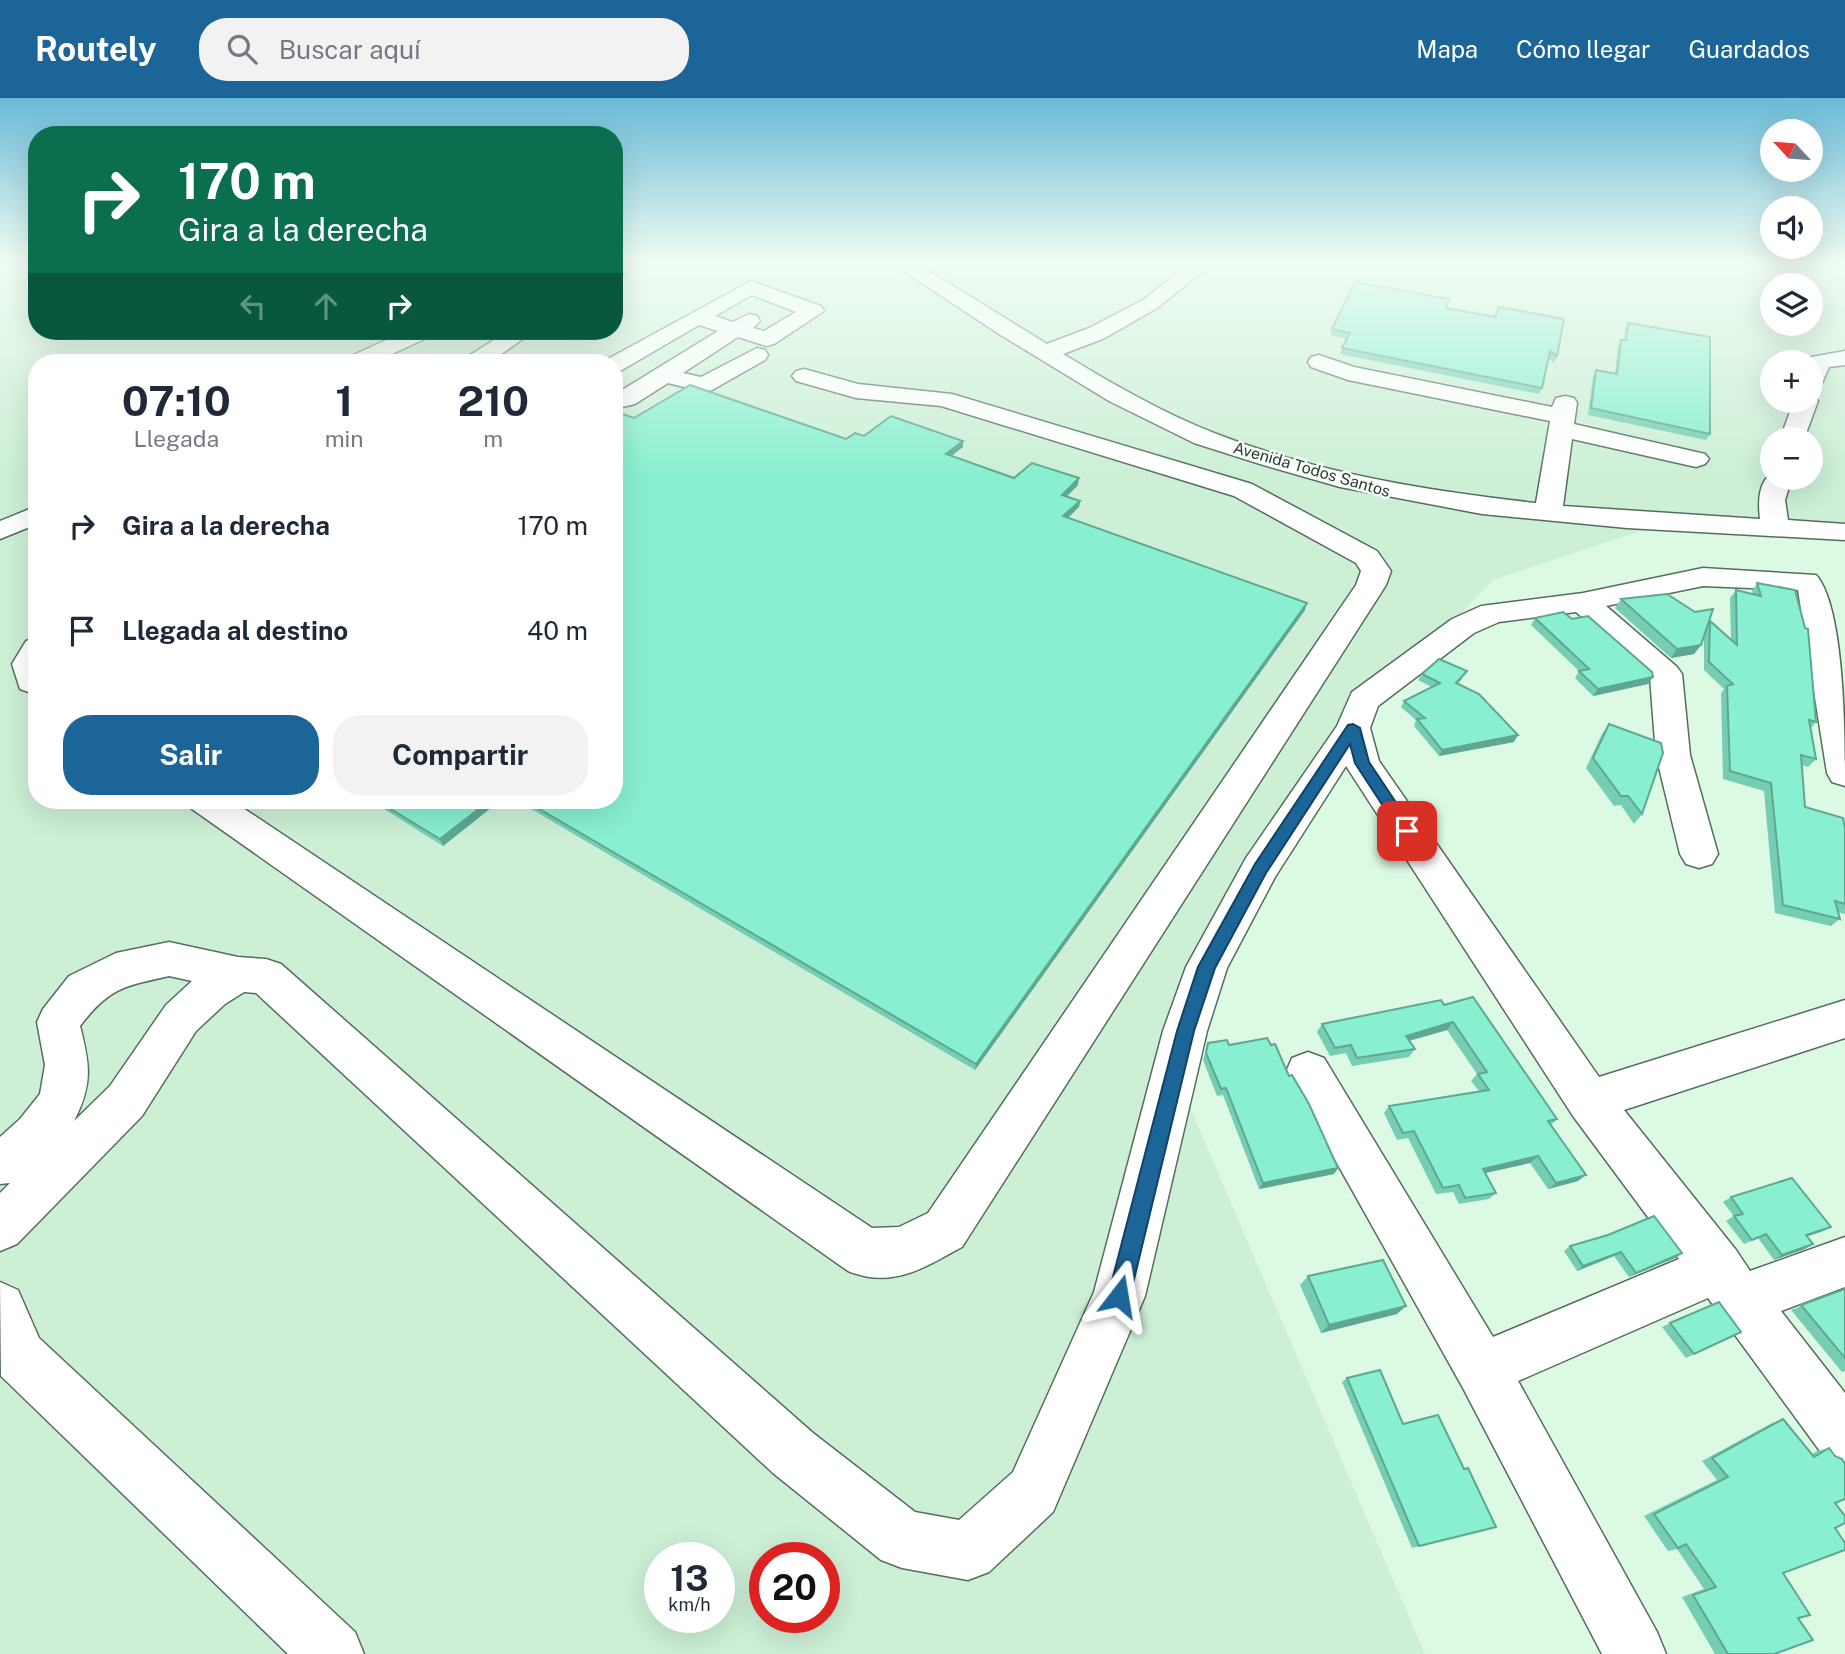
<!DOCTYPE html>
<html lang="es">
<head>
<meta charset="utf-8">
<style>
	:root { --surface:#fff; --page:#f2f2f3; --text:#1f2937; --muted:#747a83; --accent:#1c6598 }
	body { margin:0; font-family:"Public Sans",sans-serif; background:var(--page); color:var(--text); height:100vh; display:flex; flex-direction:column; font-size:26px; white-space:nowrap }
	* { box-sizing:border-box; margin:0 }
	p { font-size:23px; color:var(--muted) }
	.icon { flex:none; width:38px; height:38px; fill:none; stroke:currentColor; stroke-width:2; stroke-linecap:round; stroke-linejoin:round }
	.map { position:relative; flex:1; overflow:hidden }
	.sheet { position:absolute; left:28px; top:256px; width:595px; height:455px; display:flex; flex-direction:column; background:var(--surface); border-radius:28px; box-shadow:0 7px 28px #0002 }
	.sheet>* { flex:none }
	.banner { position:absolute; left:28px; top:28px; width:595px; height:214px; border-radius:28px; box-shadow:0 7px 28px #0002; background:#0b6e4f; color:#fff; overflow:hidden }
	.needle { width:46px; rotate:296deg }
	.controls { position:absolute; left:1760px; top:21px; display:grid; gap:14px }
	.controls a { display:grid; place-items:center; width:63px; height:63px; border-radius:50%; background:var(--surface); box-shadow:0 7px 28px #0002; font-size:35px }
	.speed { position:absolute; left:644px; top:1444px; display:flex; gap:14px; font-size:35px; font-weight:700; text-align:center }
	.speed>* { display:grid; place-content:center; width:91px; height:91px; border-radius:50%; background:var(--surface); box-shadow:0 7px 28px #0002; line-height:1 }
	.speed small { font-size:18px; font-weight:400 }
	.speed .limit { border:10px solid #d22; background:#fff; color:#111 }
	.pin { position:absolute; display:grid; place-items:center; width:60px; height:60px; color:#fff; margin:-30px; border-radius:14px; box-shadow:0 4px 10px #0006 }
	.me { position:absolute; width:77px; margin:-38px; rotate:14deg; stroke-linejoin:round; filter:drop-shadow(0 0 5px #0008) }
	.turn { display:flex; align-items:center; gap:24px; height:147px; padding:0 35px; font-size:32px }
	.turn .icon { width:91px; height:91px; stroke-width:2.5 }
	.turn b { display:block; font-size:49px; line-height:60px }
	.lanes { display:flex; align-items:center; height:66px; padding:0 35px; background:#0003; justify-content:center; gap:35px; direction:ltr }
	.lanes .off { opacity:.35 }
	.eta { display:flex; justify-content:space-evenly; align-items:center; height:119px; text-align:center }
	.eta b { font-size:42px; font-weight:700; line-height:49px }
	.cta { display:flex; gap:14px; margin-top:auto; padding:14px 35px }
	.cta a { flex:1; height:80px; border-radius:28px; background:var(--accent); color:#fff; font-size:28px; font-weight:700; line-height:80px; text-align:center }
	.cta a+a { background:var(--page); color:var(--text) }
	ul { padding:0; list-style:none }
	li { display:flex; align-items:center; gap:21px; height:105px; padding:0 35px }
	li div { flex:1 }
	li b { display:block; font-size:26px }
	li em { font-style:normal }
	header { display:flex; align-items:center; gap:42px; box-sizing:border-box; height:98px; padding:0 35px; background:var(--accent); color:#fff }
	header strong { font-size:33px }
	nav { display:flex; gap:38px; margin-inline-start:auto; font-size:24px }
	.search { width:490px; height:63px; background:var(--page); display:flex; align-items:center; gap:18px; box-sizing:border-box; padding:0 24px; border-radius:28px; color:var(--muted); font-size:26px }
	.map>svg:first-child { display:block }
	.built { fill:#ccefd6; fill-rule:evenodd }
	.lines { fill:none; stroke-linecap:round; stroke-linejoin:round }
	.minor-casing { stroke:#556e5c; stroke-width:3 }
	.minor { fill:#fff; fill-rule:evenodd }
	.wall { fill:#75ceb3 }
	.shaded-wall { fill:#5fa792 }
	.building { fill:#88efd0; stroke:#5fa792; stroke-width:2 }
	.route { fill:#1c6598; stroke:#124263; stroke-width:2 }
	.labels { text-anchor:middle; stroke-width:5; stroke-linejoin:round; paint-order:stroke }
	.far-street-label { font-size:16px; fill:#2d3931; stroke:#f9fffb }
</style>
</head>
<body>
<header>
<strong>Routely</strong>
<div class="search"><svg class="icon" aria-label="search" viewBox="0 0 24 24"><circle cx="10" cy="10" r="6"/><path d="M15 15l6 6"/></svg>Buscar aquí</div>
<nav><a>Mapa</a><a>Cómo llegar</a><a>Guardados</a></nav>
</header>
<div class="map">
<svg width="1845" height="1556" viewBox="0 0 1845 1556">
	<rect width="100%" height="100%" fill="#dcf9e4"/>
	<path class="built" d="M 0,162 L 37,162 L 37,233 L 614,233 L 614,162 L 1845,162 L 1845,432 L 1679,420 L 1493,482 L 1359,622 L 1165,951 L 1425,1556 L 0,1556 ZM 1773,187 L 1811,187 L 1811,226 L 1773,226 ZM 37,264 L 614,264 L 614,702 L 37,702 ZM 1773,264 L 1811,264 L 1811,303 L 1773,303 ZM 1773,341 L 1811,341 L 1811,380 L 1773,380 ZM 660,1460 L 719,1460 L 719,1519 L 660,1519 ZM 765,1460 L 824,1460 L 824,1519 L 765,1519 Z"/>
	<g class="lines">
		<g class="minor-casing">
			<g id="minor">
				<path d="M 619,162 L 642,162 L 621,178 L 614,180 L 614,165 Z"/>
				<path d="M 887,162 L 911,162 L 1047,246 L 1089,230 L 1143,202 L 1195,162 L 1217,162 L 1157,210 L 1105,240 L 1063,256 C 1111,285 1161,314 1214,335 C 1316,375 1427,393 1536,405 L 1550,323 L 1348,282 L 1311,269 L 1308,264 L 1311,259 L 1319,257 L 1354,269 L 1552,309 L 1556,300 L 1565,298 L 1574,300 L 1577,305 L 1574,326 L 1705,356 L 1709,361 L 1705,366 L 1696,369 L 1572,341 L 1563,408 L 1760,421 C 1758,404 1758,384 1773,374 L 1773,380 L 1792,380 L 1785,402 L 1788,422 L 1845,426 L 1845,442 L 1627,430 L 1482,416 L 1340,389 L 1260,366 L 1194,345 L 1109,303 L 999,236 Z"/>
				<path d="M 751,183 L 821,208 L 824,213 L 774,246 L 766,248 L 738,239 L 683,275 L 701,279 L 757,250 L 765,252 L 768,257 L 765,262 L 712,292 L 704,294 L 668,285 L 635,306 L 614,311 L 614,297 L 718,233 L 699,227 L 622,272 L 614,274 L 614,264 L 604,264 L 606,262 ZM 752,197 L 796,214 L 764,233 L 753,230 L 760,223 L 757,218 L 749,216 L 733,224 L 715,218 Z"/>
				<path d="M 406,233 L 434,233 L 431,238 L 375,264 L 346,264 L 349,259 Z"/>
				<path d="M 508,233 L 534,233 L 490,264 L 464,264 L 467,259 Z"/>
				<path d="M 1845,253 L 1845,267 L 1829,269 L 1819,292 L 1811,294 L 1811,264 L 1807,264 L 1811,259 Z"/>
				<path d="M 804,271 L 858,286 L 952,296 L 1252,386 L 1377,453 L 1391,473 L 1386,487 L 962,1149 C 923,1170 893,1191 848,1173 L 192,711 L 187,702 L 231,702 L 872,1130 L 899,1129 L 928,1115 L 1356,487 L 1361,473 L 1356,465 L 1234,398 L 941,308 L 856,300 L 796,283 L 792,278 L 796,273 Z"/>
				<path d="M 1811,297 L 1818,303 L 1804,341 L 1780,341 L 1794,303 L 1811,303 Z"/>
				<path d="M 37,408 L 37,426 L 0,441 L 0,423 Z"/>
				<path d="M 1703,470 L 1816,477 C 1845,509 1845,641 1845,688 L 1832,684 L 1827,675 L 1798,492 L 1703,488 L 1606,508 L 1677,569 L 1682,576 L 1690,657 L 1718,756 L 1712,766 L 1699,770 L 1686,766 L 1680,756 L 1656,657 L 1650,579 L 1576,514 L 1499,524 L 1474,535 L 1378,608 L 1370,630 L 1379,663 L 1599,979 L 1845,902 L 1845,940 L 1624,1012 L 1736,1152 L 1750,1173 L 1845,1139 L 1845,1189 L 1781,1213 L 1845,1295 L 1845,1368 L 1825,1360 L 1708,1200 L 1518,1283 L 1657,1534 L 1666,1556 L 1602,1556 L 1463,1290 L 1286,974 L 1292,960 L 1308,954 L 1324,960 L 1493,1239 L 1679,1161 L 1573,1018 L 1346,668 L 1275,779 L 1227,870 L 1207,933 L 1145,1198 L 1053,1414 L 989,1474 L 968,1482 L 902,1470 L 881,1462 L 773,1375 L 256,895 L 244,894 L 225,906 L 196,933 L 142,1018 L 17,1146 L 0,1153 L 0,1095 L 10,1085 L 0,1086 L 0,1039 L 20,1021 L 40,996 L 45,967 L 37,924 L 43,911 L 69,878 L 116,855 L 169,844 L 238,859 L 266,861 L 281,866 L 813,1335 L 915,1414 L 959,1422 L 1013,1374 L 1094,1194 L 1163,933 L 1186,869 L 1246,760 L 1337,628 L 1352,594 L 1452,521 L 1481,508 L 1583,495 ZM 169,878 L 192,883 L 166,907 L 110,988 L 74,1023 C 93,986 90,967 80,928 C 109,890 124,888 169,878 Z"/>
				<path d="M 37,540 L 37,597 L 20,591 L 12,566 L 26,543 Z"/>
				<path d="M 0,1184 L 18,1192 L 39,1240 L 355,1534 L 364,1556 L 288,1556 L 1,1278 Z"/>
			</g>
		</g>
		<use href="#minor" class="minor"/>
	</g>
	<g class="wall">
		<path d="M 1499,209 L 1557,258 L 1554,265 L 1548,260 L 1542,290 L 1539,296 L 1340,256 L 1346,241 L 1330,237 L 1332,231 L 1446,210 L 1495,219 Z"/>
		<path d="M 1628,225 L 1710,336 L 1706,342 L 1588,317 L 1593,278 L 1596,272 L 1615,275 L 1618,248 L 1621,242 L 1624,242 L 1625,231 Z"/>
		<path d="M 634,320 L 846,341 L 864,338 L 963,343 L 963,349 L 951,358 L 1014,380 L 1078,387 L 1067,398 L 1080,403 L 1079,409 L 1068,420 L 1305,512 L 975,972 L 516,702 L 614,702 Z"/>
		<path d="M 1757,485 L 1816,624 L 1811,630 L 1816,661 L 1808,669 L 1802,667 L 1805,709 L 1845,730 L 1845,816 L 1838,814 L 1840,821 L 1831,828 L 1775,815 L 1764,693 L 1723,681 L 1721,595 L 1724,591 L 1704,572 L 1704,538 L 1701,547 L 1694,556 L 1671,560 L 1615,510 L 1621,501 L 1709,525 L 1710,523 L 1731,542 L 1730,500 L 1736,492 L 1753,496 L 1752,493 Z"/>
		<path d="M 1535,520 L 1653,579 L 1648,586 L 1593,598 L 1575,580 L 1579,573 L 1531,527 Z"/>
		<path d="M 1422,576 L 1463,580 L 1458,586 L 1514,644 L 1439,658 L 1414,628 L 1416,622 L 1401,609 L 1404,603 L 1432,589 L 1418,582 Z"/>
		<path d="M 1609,626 L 1642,716 L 1634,726 L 1621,707 L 1614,708 L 1586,670 L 1602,636 Z"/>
		<path d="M 370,702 L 501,702 L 443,748 Z"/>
		<path d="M 1444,907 L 1557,1021 L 1551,1027 L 1578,1083 L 1548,1091 L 1530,1065 L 1485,1075 L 1496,1095 L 1489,1101 L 1459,1106 L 1453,1094 L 1436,1096 L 1408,1040 L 1397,1042 L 1384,1015 L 1389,1008 L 1479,993 L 1471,983 L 1477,976 L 1447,932 L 1409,943 L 1415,951 L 1409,959 L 1352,968 L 1346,955 L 1330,958 L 1317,934 L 1322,926 Z"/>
		<path d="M 1208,945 L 1229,947 L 1289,978 L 1338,1070 L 1334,1076 L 1259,1091 L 1223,997 L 1217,998 L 1203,962 Z"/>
		<path d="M 1731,1099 L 1831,1129 L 1823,1133 L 1807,1138 L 1805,1151 L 1774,1162 L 1758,1140 L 1744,1146 L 1726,1123 L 1734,1118 L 1723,1104 Z"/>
		<path d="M 1570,1148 L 1682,1155 L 1675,1160 L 1629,1179 L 1614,1158 L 1577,1173 L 1564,1153 Z"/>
		<path d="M 1308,1178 L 1397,1216 L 1321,1235 L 1300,1187 Z"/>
		<path d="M 1845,1191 L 1845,1273 L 1842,1274 L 1791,1212 Z"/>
		<path d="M 1670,1225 L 1741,1234 L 1686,1260 L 1662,1229 Z"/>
		<path d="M 1347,1280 L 1403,1326 L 1464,1371 L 1496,1429 L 1412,1450 L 1342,1284 Z"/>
		<path d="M 1783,1321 L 1812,1356 L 1817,1353 L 1829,1350 L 1835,1405 L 1835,1430 L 1783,1475 L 1798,1520 L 1774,1556 L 1715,1556 L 1682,1499 L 1704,1491 L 1677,1451 L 1668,1453 L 1644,1418 L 1717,1382 L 1702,1363 L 1772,1325 Z"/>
	</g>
	<g class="shaded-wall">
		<path d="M 963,343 L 963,349 L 946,362 L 946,356 Z"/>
		<path d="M 1079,380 L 1078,387 L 1062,403 L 1062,397 Z"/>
		<path d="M 1080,403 L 1079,409 L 1062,425 L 1063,418 Z"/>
		<path d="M 1307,505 L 1305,512 L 975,972 L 976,966 Z"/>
		<path d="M 1701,547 L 1694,556 L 1671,560 L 1677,551 Z"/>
		<path d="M 1653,579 L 1648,586 L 1593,598 L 1598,591 Z"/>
		<path d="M 1518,637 L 1514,644 L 1439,658 L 1442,652 Z"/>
		<path d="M 490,702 L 501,702 L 443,748 L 440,741 Z"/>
		<path d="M 1453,924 L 1447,932 L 1401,945 L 1406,938 Z"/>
		<path d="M 1538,1058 L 1530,1065 L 1476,1077 L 1483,1071 Z"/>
		<path d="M 1338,1070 L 1334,1076 L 1259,1091 L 1263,1085 Z"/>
		<path d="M 1586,1077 L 1578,1083 L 1548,1091 L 1556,1085 Z"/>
		<path d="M 1831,1129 L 1823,1133 L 1797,1142 L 1806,1137 Z"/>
		<path d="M 1813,1146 L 1805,1151 L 1774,1162 L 1782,1157 Z"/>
		<path d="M 1621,1154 L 1614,1158 L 1577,1173 L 1583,1168 Z"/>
		<path d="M 1682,1155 L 1675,1160 L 1629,1179 L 1636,1175 Z"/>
		<path d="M 1406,1208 L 1397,1216 L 1321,1235 L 1329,1227 Z"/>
	</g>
	<g class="building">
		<path d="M 1355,184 L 1449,201 L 1446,210 L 1495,219 L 1499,209 L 1564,221 L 1557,258 L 1550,253 L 1542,290 L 1342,250 L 1350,235 L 1332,231 Z"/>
		<path d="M 1628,225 L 1710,239 L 1710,336 L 1591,310 L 1596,272 L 1617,276 L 1621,242 L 1626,242 Z"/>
		<path d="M 690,287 L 846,341 L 855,335 L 864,338 L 891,318 L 963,343 L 946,356 L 1014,380 L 1032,365 L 1079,380 L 1062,397 L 1080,403 L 1063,418 L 1307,505 L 976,966 L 524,702 L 614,702 L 614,313 L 634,320 Z"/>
		<path d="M 1757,485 L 1795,492 L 1805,530 L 1808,531 L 1816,624 L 1809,622 L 1816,661 L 1801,657 L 1805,709 L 1843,720 L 1845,730 L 1845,806 L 1835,803 L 1840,821 L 1783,807 L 1771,685 L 1730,673 L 1727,588 L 1733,586 L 1709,564 L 1710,523 L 1737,547 L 1736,492 L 1761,498 Z"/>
		<path d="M 1667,496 L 1695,514 L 1713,511 L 1701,547 L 1677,551 L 1621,501 Z"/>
		<path d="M 1563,514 L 1572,521 L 1588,518 L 1652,574 L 1653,579 L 1598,591 L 1579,573 L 1589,571 L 1535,520 Z"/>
		<path d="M 1439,561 L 1467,573 L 1456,585 L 1479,596 L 1518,637 L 1442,652 L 1417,621 L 1425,620 L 1404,603 L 1440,585 L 1422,576 Z"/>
		<path d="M 1609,626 L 1661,645 L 1663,655 L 1642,716 L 1628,698 L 1621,698 L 1593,660 Z"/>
		<path d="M 376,702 L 490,702 L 440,741 Z"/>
		<path d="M 1473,899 L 1557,1021 L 1548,1023 L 1586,1077 L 1556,1085 L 1538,1058 L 1483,1071 L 1496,1095 L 1465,1100 L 1459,1087 L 1443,1090 L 1414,1033 L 1403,1035 L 1389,1008 L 1489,992 L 1478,976 L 1487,974 L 1453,924 L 1406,938 L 1415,951 L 1357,960 L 1351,947 L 1335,950 L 1322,926 L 1441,902 L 1444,907 Z"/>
		<path d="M 1267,940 L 1271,947 L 1275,946 L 1289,978 L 1292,977 L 1309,1006 L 1338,1070 L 1263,1085 L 1226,990 L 1221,991 L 1206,955 L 1208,945 L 1227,942 L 1229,947 Z"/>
		<path d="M 1792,1080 L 1831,1129 L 1806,1137 L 1813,1146 L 1782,1157 L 1766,1136 L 1752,1142 L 1734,1118 L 1743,1116 L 1731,1099 Z"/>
		<path d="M 1654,1118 L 1682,1155 L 1636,1175 L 1621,1154 L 1583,1168 L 1570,1148 L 1608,1137 Z"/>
		<path d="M 1383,1162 L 1406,1208 L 1329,1227 L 1308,1178 Z"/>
		<path d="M 1845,1191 L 1845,1260 L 1801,1207 Z"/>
		<path d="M 1719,1204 L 1741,1234 L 1694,1256 L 1670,1225 Z"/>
		<path d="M 1380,1272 L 1403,1326 L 1438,1317 L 1464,1371 L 1468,1370 L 1496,1429 L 1419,1448 L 1347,1280 Z"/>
		<path d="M 1783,1321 L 1814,1359 L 1829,1350 L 1835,1358 L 1842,1361 L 1845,1366 L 1845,1401 L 1835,1405 L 1845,1418 L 1845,1425 L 1835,1430 L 1845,1445 L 1845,1452 L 1783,1475 L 1810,1517 L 1798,1520 L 1813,1542 L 1774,1556 L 1728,1556 L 1693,1497 L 1716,1489 L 1686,1446 L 1678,1450 L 1654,1416 L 1728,1379 L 1712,1360 Z"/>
	</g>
	<linearGradient id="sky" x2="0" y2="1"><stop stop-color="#69bad7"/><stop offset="0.43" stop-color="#effcf3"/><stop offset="1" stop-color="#effcf3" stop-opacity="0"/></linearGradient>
	<rect width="1845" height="380" fill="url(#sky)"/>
	<path class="route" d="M 1353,626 L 1360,630 L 1369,664 L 1415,733 L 1413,737 L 1402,737 L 1355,665 L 1350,646 L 1266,775 L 1215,870 L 1194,933 L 1130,1198 L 1126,1205 L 1119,1208 L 1111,1205 L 1108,1198 L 1177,933 L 1198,869 L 1255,766 L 1348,627 Z"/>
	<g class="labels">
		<g class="far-street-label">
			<text transform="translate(1312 371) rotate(16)" y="6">Avenida Todos Santos</text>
		</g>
	</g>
</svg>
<div class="controls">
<a><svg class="needle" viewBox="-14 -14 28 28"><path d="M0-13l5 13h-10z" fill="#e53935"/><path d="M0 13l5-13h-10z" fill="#747a83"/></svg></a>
<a><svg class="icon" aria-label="sound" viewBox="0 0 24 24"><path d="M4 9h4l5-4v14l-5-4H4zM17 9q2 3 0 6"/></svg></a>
<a><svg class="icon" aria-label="layers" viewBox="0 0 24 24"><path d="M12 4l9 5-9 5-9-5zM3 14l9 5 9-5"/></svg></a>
<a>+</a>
<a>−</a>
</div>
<div class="speed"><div>13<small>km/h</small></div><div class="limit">20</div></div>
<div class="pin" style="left:1407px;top:733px;background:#d93025"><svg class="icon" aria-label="arrive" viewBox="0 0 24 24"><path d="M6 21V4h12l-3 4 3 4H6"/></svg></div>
<svg class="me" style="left:1119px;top:1198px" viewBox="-20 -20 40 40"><path d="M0-17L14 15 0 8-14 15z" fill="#1c6598" stroke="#fff" stroke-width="4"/></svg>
<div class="banner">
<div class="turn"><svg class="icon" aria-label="right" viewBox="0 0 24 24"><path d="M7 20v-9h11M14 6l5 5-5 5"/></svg><div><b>170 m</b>Gira a la derecha</div></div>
<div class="lanes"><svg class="icon off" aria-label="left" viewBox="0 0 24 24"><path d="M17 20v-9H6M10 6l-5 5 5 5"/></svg><svg class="icon off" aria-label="ahead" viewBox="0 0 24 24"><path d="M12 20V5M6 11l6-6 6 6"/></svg><svg class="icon" aria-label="right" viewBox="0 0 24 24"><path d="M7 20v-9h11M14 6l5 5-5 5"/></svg></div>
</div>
<section class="sheet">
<div class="eta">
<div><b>07:10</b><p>Llegada</p></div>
<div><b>1</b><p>min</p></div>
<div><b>210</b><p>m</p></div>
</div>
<ul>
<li><svg class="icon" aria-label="right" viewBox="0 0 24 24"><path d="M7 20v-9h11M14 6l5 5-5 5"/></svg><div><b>Gira a la derecha</b></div><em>170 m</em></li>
<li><svg class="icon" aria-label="arrive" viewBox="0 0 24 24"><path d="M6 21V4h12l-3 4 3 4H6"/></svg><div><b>Llegada al destino</b></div><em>40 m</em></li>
</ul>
<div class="cta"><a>Salir</a><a>Compartir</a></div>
</section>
</div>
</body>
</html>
